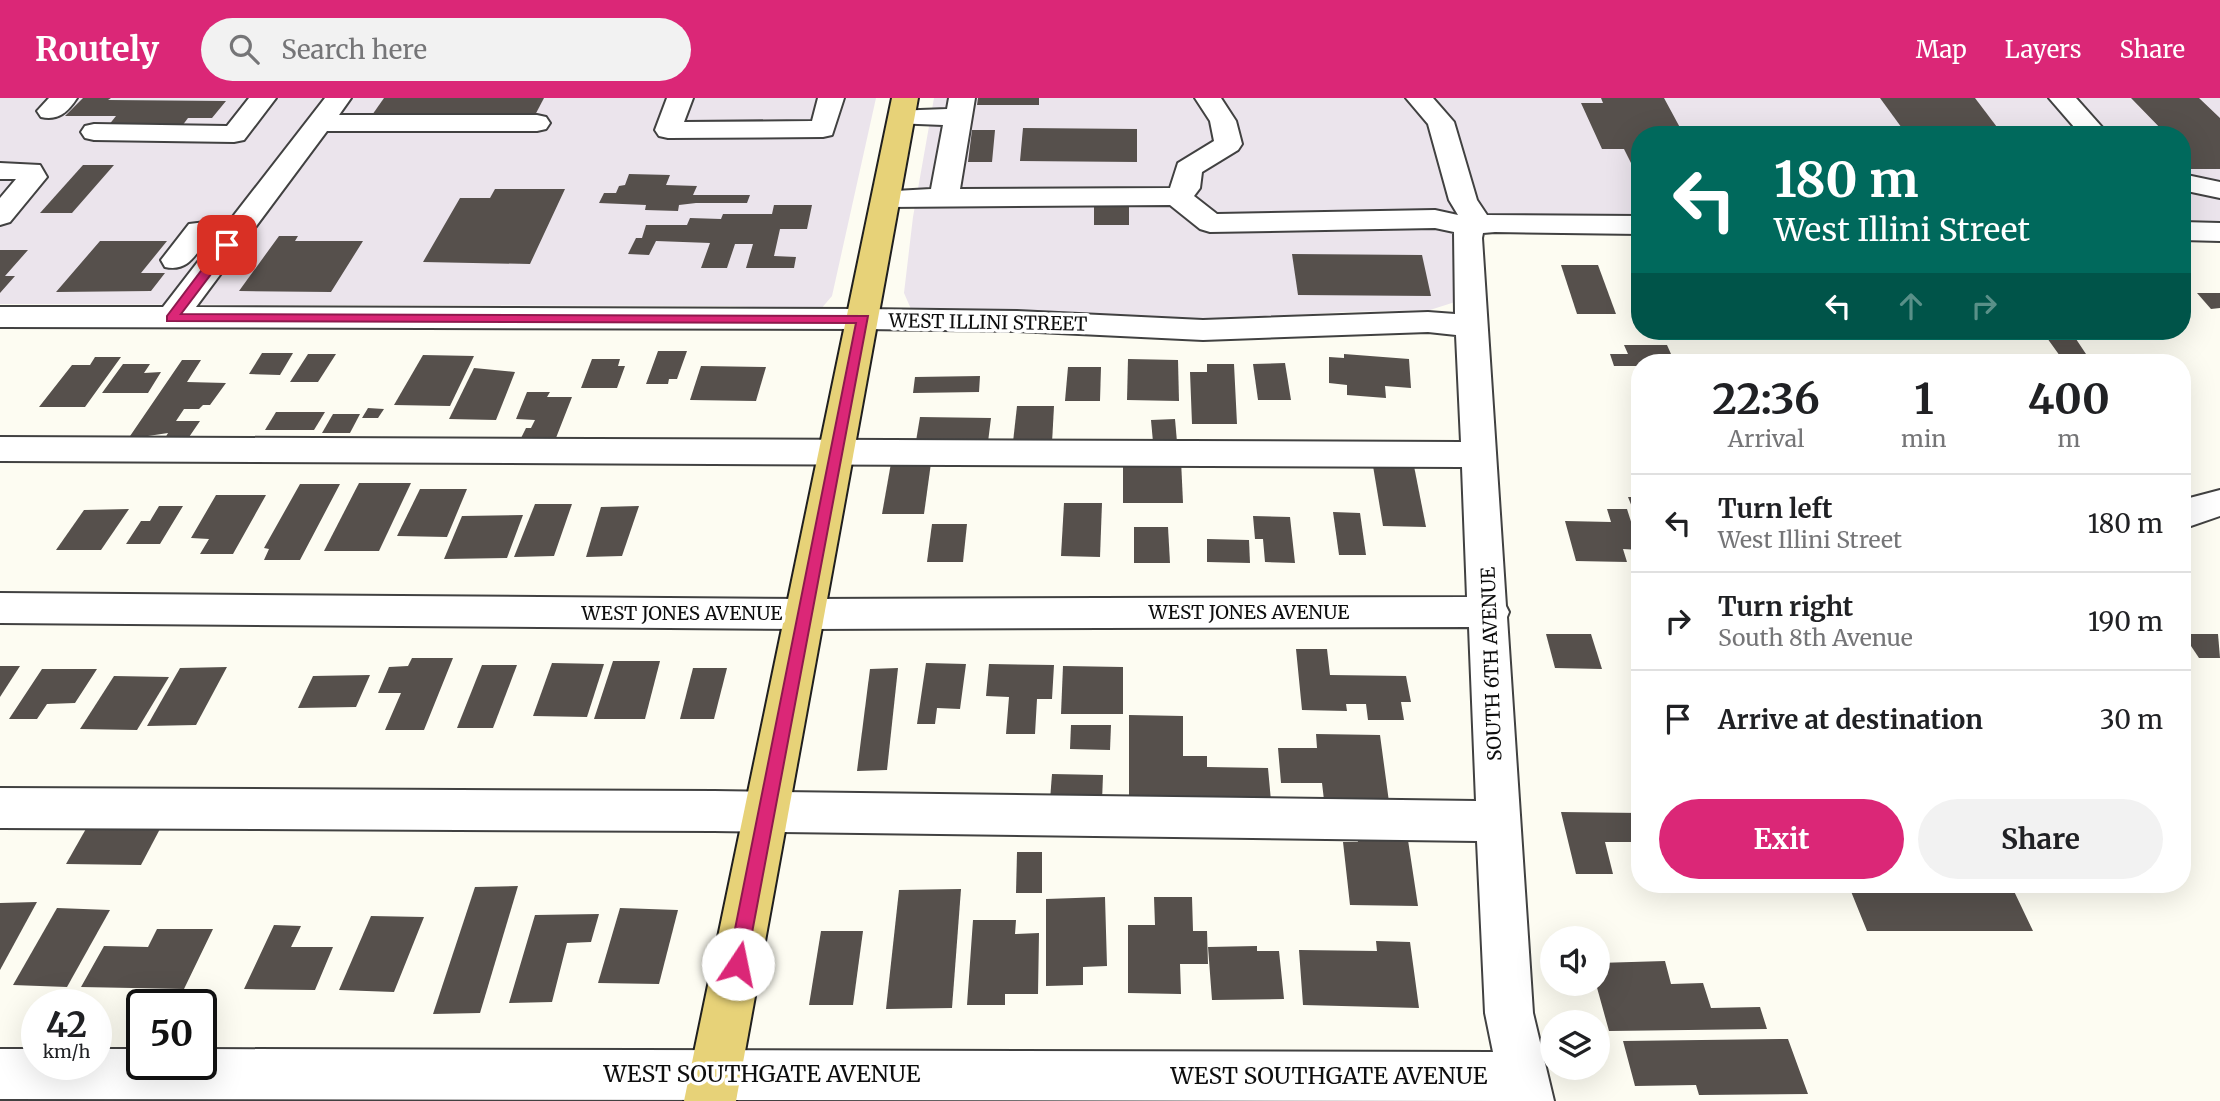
<!DOCTYPE html>
<html lang="en">
<head>
<meta charset="utf-8">
<style>
	:root { --surface:#fff; --page:#f2f2f2; --text:#202124; --muted:#757577; --line:#e0e0e0; --accent:#db2777 }
	body { margin:0; font-family:Merriweather,serif; background:var(--page); color:var(--text); height:100vh; display:flex; flex-direction:column; font-size:26px; white-space:nowrap }
	* { box-sizing:border-box; margin:0 }
	p { font-size:23px; color:var(--muted) }
	.icon { flex:none; width:38px; height:38px; fill:none; stroke:currentColor; stroke-width:2; stroke-linecap:round; stroke-linejoin:round }
	.map { position:relative; flex:1; overflow:hidden }
	.sheet { position:absolute; left:1631px; top:256px; width:560px; height:539px; display:flex; flex-direction:column; background:var(--surface); border-radius:28px; box-shadow:0 7px 28px #0002 }
	.sheet>* { flex:none }
	.guide { position:absolute; left:1631px; top:28px; width:560px; height:214px; border-radius:28px; box-shadow:0 7px 28px #0002; background:#00695c; color:#fff; overflow:hidden }
	.fabs { position:absolute; left:1540px; top:828px; display:grid; gap:14px }
	.fabs a { display:grid; place-items:center; width:70px; height:70px; border-radius:50%; background:var(--surface); box-shadow:0 7px 28px #0002; font-size:35px }
	.speed { position:absolute; left:21px; top:891px; display:flex; gap:14px; font-size:35px; font-weight:700; text-align:center }
	.speed>* { display:grid; place-content:center; width:91px; height:91px; border-radius:50%; background:var(--surface); box-shadow:0 7px 28px #0002; line-height:1 }
	.speed small { font-size:18px; font-weight:400 }
	.speed .limit { border:4px solid #111; border-radius:10px; background:#fff; color:#111 }
	.pin { position:absolute; display:grid; place-items:center; width:60px; height:60px; color:#fff; margin:-30px; border-radius:14px; box-shadow:0 4px 10px #0006 }
	.me { position:absolute; width:77px; margin:-38px; rotate:11deg; stroke-linejoin:round; filter:drop-shadow(0 0 5px #0008) }
	.turn { display:flex; align-items:center; gap:24px; height:147px; padding:0 28px; font-size:32px }
	.turn .icon { width:91px; height:91px; stroke-width:2.5 }
	.turn b { display:block; font-size:49px; line-height:60px }
	.lanes { display:flex; align-items:center; height:66px; padding:0 28px; background:#0003; justify-content:center; gap:35px; direction:ltr }
	.lanes .off { opacity:.35 }
	.eta { display:flex; justify-content:space-evenly; align-items:center; height:119px; text-align:center }
	.eta b { font-size:42px; font-weight:700; line-height:49px }
	.cta { display:flex; gap:14px; margin-top:auto; padding:14px 28px }
	.cta a { flex:1; height:80px; border-radius:42px; background:var(--accent); color:#fff; font-size:28px; font-weight:700; line-height:80px; text-align:center }
	.cta a+a { background:var(--page); color:var(--text) }
	ul { padding:0; list-style:none }
	li { display:flex; align-items:center; gap:21px; height:98px; padding:0 28px; border-top:2px solid var(--line) }
	li div { flex:1 }
	li b { display:block; font-size:26px }
	li em { font-style:normal }
	header { display:flex; align-items:center; gap:42px; box-sizing:border-box; height:98px; padding:0 35px; background:var(--accent); color:#fff }
	header strong { font-size:33px }
	nav { display:flex; gap:38px; margin-inline-start:auto; font-size:24px }
	.search { width:490px; height:63px; background:var(--page); display:flex; align-items:center; gap:18px; box-sizing:border-box; padding:0 24px; border-radius:38px; color:var(--muted); font-size:26px }
	.map>svg:first-child { display:block }
	.industrial { fill:#ebe4ec }
	.building { fill:#56504c }
	.lines { fill:none; stroke-linecap:round; stroke-linejoin:round }
	.minor-casing { stroke:#414141; stroke-width:4 }
	.major-casing { stroke:#1f1f1f; stroke-width:4 }
	.minor { fill:#fff; fill-rule:evenodd }
	.major { fill:#e7d278; fill-rule:evenodd }
	.route { fill:#db2777; stroke:#8e194d; stroke-width:2 }
	.labels { text-anchor:middle; stroke-width:7; stroke-linejoin:round; paint-order:stroke }
	.street-label { font-size:19px; fill:#0e0e0e; stroke:#fff }
	.near-street-label { font-size:23px; fill:#0e0e0e; stroke:#fff }
</style>
</head>
<body>
<header>
<strong>Routely</strong>
<div class="search"><svg class="icon" aria-label="search" viewBox="0 0 24 24"><circle cx="10" cy="10" r="6"/><path d="M15 15l6 6"/></svg>Search here</div>
<nav><a>Map</a><a>Layers</a><a>Share</a></nav>
</header>
<div class="map">
<svg width="2220" height="1003" viewBox="0 0 2220 1003">
	<rect width="100%" height="100%" fill="#fdfcf2"/>
	<g class="industrial">
		<path d="M 0,0 L 876,0 L 832,198 L 820,212 L 730,208 L 0,206 Z"/>
		<path d="M 934,0 L 2220,0 L 2220,124 L 2182,124 L 2182,37 L 1640,37 L 1640,119 L 1455,129 L 1455,204 L 1430,212 L 1344,214 L 1201,223 L 948,216 L 911,211 L 904,195 L 913,119 Z"/>
	</g>
	<g class="building">
		<path d="M 83,0 L 111,0 L 108,2 L 226,3 L 212,20 L 188,20 L 182,28 L 108,28 L 116,18 L 65,18 Z"/>
		<path d="M 384,0 L 544,0 L 533,21 L 370,20 Z"/>
		<path d="M 978,0 L 1039,0 L 1039,7 L 977,7 Z"/>
		<path d="M 1601,0 L 1664,0 L 1684,37 L 1640,37 L 1640,83 L 1624,51 L 1602,51 L 1581,5 L 1603,5 Z"/>
		<path d="M 1880,0 L 1975,0 L 2003,37 L 1907,37 Z"/>
		<path d="M 2131,0 L 2199,0 L 2220,20 L 2220,71 L 2188,71 L 2182,65 L 2182,37 L 2167,37 Z"/>
		<path d="M 1023,30 L 1137,31 L 1137,64 L 1020,63 Z"/>
		<path d="M 972,32 L 995,32 L 992,64 L 968,64 Z"/>
		<path d="M 83,67 L 114,67 L 72,115 L 40,115 Z"/>
		<path d="M 629,76 L 670,77 L 666,87 L 697,88 L 693,97 L 750,97 L 747,105 L 696,105 L 679,107 L 678,113 L 645,112 L 646,107 L 599,105 L 604,95 L 616,95 L 619,88 L 625,87 Z"/>
		<path d="M 495,91 L 565,91 L 530,166 L 423,164 L 460,100 L 490,100 Z"/>
		<path d="M 1094,104 L 1129,105 L 1129,127 L 1094,127 Z"/>
		<path d="M 774,107 L 812,107 L 807,131 L 780,131 L 774,158 L 796,159 L 794,170 L 746,170 L 753,146 L 735,146 L 727,170 L 701,170 L 710,145 L 656,143 L 649,157 L 628,156 L 636,140 L 642,140 L 646,127 L 687,127 L 690,120 L 721,121 L 723,116 L 772,116 Z"/>
		<path d="M 279,138 L 298,138 L 295,143 L 363,143 L 331,194 L 239,193 Z"/>
		<path d="M 100,143 L 167,143 L 141,175 L 165,175 L 151,193 L 56,194 Z"/>
		<path d="M 0,152 L 28,152 L 5,178 L 15,178 L 0,195 Z"/>
		<path d="M 1292,156 L 1422,157 L 1431,198 L 1298,197 Z"/>
		<path d="M 1561,167 L 1598,167 L 1616,216 L 1577,216 Z"/>
		<path d="M 2197,195 L 2220,195 L 2220,210 L 2211,211 Z"/>
		<path d="M 2042,233 L 2080,233 L 2086,241 L 2076,241 L 2088,259 L 2060,258 Z"/>
		<path d="M 1624,247 L 1667,247 L 1671,256 L 1690,256 L 1693,264 L 1640,264 L 1640,268 L 1614,268 L 1610,256 L 1628,256 Z"/>
		<path d="M 658,253 L 687,253 L 677,281 L 669,281 L 668,286 L 646,286 Z"/>
		<path d="M 262,255 L 293,255 L 280,277 L 249,276 Z"/>
		<path d="M 308,256 L 336,256 L 318,284 L 290,284 Z"/>
		<path d="M 1344,256 L 1409,261 L 1411,290 L 1385,288 L 1386,300 L 1347,297 L 1347,287 L 1329,285 L 1329,259 L 1344,260 Z"/>
		<path d="M 423,257 L 474,258 L 450,308 L 394,307 Z"/>
		<path d="M 95,259 L 121,259 L 85,309 L 39,309 L 72,267 L 90,267 Z"/>
		<path d="M 592,261 L 620,261 L 618,268 L 625,268 L 617,290 L 581,290 Z"/>
		<path d="M 1128,261 L 1178,262 L 1179,303 L 1127,302 Z"/>
		<path d="M 182,262 L 201,262 L 187,284 L 226,285 L 210,307 L 203,307 L 199,311 L 184,311 L 176,323 L 200,323 L 187,342 L 164,342 L 168,335 L 128,341 Z"/>
		<path d="M 1285,265 L 1291,302 L 1258,302 L 1253,266 Z"/>
		<path d="M 123,266 L 150,266 L 144,275 L 161,274 L 148,295 L 102,295 Z"/>
		<path d="M 1207,266 L 1234,266 L 1237,326 L 1192,326 L 1190,274 L 1207,274 Z"/>
		<path d="M 701,268 L 766,269 L 756,303 L 690,302 Z"/>
		<path d="M 1068,269 L 1101,269 L 1100,303 L 1065,303 Z"/>
		<path d="M 474,270 L 515,274 L 496,322 L 449,321 Z"/>
		<path d="M 980,278 L 979,294 L 913,295 L 915,279 Z"/>
		<path d="M 527,294 L 550,294 L 547,299 L 572,299 L 554,345 L 519,344 L 526,330 L 531,330 L 535,322 L 516,321 Z"/>
		<path d="M 1017,308 L 1054,308 L 1052,345 L 1013,344 Z"/>
		<path d="M 368,310 L 384,311 L 378,320 L 362,320 Z"/>
		<path d="M 276,314 L 325,314 L 314,332 L 265,332 Z"/>
		<path d="M 333,316 L 360,316 L 350,335 L 322,335 Z"/>
		<path d="M 920,319 L 991,320 L 988,344 L 916,343 Z"/>
		<path d="M 1175,321 L 1177,344 L 1153,344 L 1151,322 Z"/>
		<path d="M 1181,362 L 1183,405 L 1123,405 L 1123,363 Z"/>
		<path d="M 1372,362 L 1413,363 L 1426,429 L 1383,428 Z"/>
		<path d="M 891,365 L 931,365 L 924,416 L 882,416 Z"/>
		<path d="M 359,385 L 411,385 L 379,453 L 324,453 Z"/>
		<path d="M 300,386 L 340,386 L 300,462 L 264,462 L 269,451 L 264,450 Z"/>
		<path d="M 420,391 L 467,391 L 447,439 L 397,438 Z"/>
		<path d="M 216,397 L 266,397 L 233,456 L 200,456 L 209,441 L 191,440 Z"/>
		<path d="M 1628,399 L 1640,399 L 1640,429 Z"/>
		<path d="M 1064,405 L 1102,405 L 1100,459 L 1061,458 Z"/>
		<path d="M 535,406 L 572,406 L 554,458 L 514,459 Z"/>
		<path d="M 159,408 L 183,408 L 160,446 L 126,446 L 141,423 L 150,423 Z"/>
		<path d="M 639,408 L 622,458 L 586,459 L 601,409 Z"/>
		<path d="M 129,411 L 101,452 L 56,452 L 84,412 Z"/>
		<path d="M 1607,411 L 1627,411 L 1640,452 L 1623,451 L 1627,464 L 1576,463 L 1565,423 L 1611,424 Z"/>
		<path d="M 1333,414 L 1360,415 L 1366,457 L 1339,457 Z"/>
		<path d="M 523,417 L 507,460 L 444,461 L 462,418 Z"/>
		<path d="M 1253,418 L 1290,419 L 1295,465 L 1265,464 L 1263,441 L 1255,441 Z"/>
		<path d="M 932,426 L 967,426 L 963,464 L 927,464 Z"/>
		<path d="M 1134,429 L 1168,429 L 1170,465 L 1134,465 Z"/>
		<path d="M 1207,441 L 1249,442 L 1250,465 L 1207,464 Z"/>
		<path d="M 1546,536 L 1591,536 L 1602,571 L 1555,570 Z"/>
		<path d="M 2183,536 L 2218,536 L 2220,560 L 2199,560 Z"/>
		<path d="M 1296,551 L 1327,551 L 1330,577 L 1406,578 L 1411,604 L 1401,604 L 1404,622 L 1368,622 L 1366,606 L 1346,606 L 1347,613 L 1302,612 Z"/>
		<path d="M 412,560 L 453,560 L 424,632 L 385,632 L 401,595 L 378,595 L 389,569 L 408,568 Z"/>
		<path d="M 613,563 L 660,563 L 645,621 L 594,621 Z"/>
		<path d="M 552,565 L 604,566 L 587,619 L 533,618 Z"/>
		<path d="M 926,565 L 966,566 L 960,611 L 937,610 L 935,626 L 917,626 Z"/>
		<path d="M 989,566 L 1054,567 L 1052,601 L 1037,601 L 1035,636 L 1006,636 L 1009,599 L 986,598 Z"/>
		<path d="M 482,567 L 517,567 L 493,630 L 457,630 Z"/>
		<path d="M 0,568 L 20,568 L 0,599 Z"/>
		<path d="M 1063,568 L 1123,569 L 1123,616 L 1061,616 Z"/>
		<path d="M 227,569 L 196,627 L 147,628 L 180,570 Z"/>
		<path d="M 693,570 L 727,570 L 714,621 L 680,621 Z"/>
		<path d="M 898,570 L 887,672 L 857,673 L 870,571 Z"/>
		<path d="M 42,571 L 97,571 L 75,605 L 47,606 L 37,621 L 9,621 Z"/>
		<path d="M 370,577 L 356,609 L 298,610 L 313,578 Z"/>
		<path d="M 114,578 L 169,579 L 137,632 L 80,631 Z"/>
		<path d="M 1129,617 L 1183,618 L 1183,658 L 1207,658 L 1207,669 L 1268,670 L 1271,703 L 1129,701 Z"/>
		<path d="M 1071,627 L 1111,627 L 1110,652 L 1070,651 Z"/>
		<path d="M 1316,636 L 1380,637 L 1389,704 L 1324,702 L 1322,685 L 1281,685 L 1278,650 L 1317,650 Z"/>
		<path d="M 1052,676 L 1103,677 L 1102,703 L 1050,702 Z"/>
		<path d="M 1561,714 L 1640,715 L 1640,744 L 1605,744 L 1613,776 L 1576,776 Z"/>
		<path d="M 87,729 L 161,729 L 141,767 L 66,766 Z"/>
		<path d="M 1355,729 L 1406,729 L 1418,808 L 1350,807 L 1343,744 L 1358,744 Z"/>
		<path d="M 1017,754 L 1042,754 L 1042,795 L 1016,795 Z"/>
		<path d="M 1848,786 L 2082,786 L 2084,789 L 2012,789 L 2033,833 L 1867,833 Z"/>
		<path d="M 518,788 L 480,915 L 433,916 L 475,789 Z"/>
		<path d="M 961,791 L 952,910 L 886,911 L 899,792 Z"/>
		<path d="M 1105,799 L 1107,868 L 1083,869 L 1083,887 L 1046,888 L 1046,801 Z"/>
		<path d="M 1154,799 L 1192,799 L 1193,833 L 1207,833 L 1208,866 L 1180,866 L 1181,896 L 1128,895 L 1128,827 L 1155,827 Z"/>
		<path d="M 37,804 L 0,872 L 0,805 Z"/>
		<path d="M 57,810 L 110,812 L 67,889 L 13,887 Z"/>
		<path d="M 620,810 L 678,812 L 659,886 L 598,885 Z"/>
		<path d="M 599,816 L 591,844 L 567,845 L 552,904 L 509,905 L 535,817 Z"/>
		<path d="M 371,818 L 424,819 L 394,894 L 339,892 Z"/>
		<path d="M 973,822 L 1016,822 L 1015,836 L 1039,835 L 1038,896 L 1005,896 L 1005,907 L 967,907 Z"/>
		<path d="M 274,827 L 301,828 L 291,849 L 333,849 L 315,892 L 244,891 Z"/>
		<path d="M 157,831 L 213,831 L 184,891 L 81,889 L 104,848 L 148,849 Z"/>
		<path d="M 821,833 L 863,833 L 853,907 L 809,907 Z"/>
		<path d="M 1376,843 L 1410,844 L 1419,910 L 1303,907 L 1299,852 L 1377,853 Z"/>
		<path d="M 1257,848 L 1257,853 L 1279,853 L 1284,901 L 1212,902 L 1208,849 Z"/>
		<path d="M 1665,863 L 1671,886 L 1703,885 L 1711,910 L 1760,909 L 1767,931 L 1609,933 L 1596,886 L 1598,865 Z"/>
		<path d="M 1788,941 L 1808,996 L 1699,997 L 1696,987 L 1635,988 L 1623,943 Z"/>
	</g>
	<g class="lines">
		<g class="minor-casing">
			<g id="minor">
				<path d="M 49,0 L 77,0 C 68,14 58,23 41,19 L 37,13 Z"/>
				<path d="M 249,0 L 276,0 L 244,42 L 234,44 L 94,42 L 85,40 L 81,34 L 85,28 L 94,26 L 227,28 Z"/>
				<path d="M 325,0 L 351,0 L 339,17 L 537,17 L 546,19 L 550,25 L 546,31 L 537,33 L 327,33 L 196,209 L 864,211 L 1017,213 L 1203,222 L 1428,214 L 1455,216 L 1454,134 L 1435,130 L 1210,134 L 1200,131 L 1170,107 L 887,109 L 877,106 L 873,100 L 877,94 L 931,91 L 943,27 L 893,25 L 889,19 L 893,13 L 947,11 L 949,0 L 975,0 L 960,91 L 1170,90 L 1178,65 L 1214,43 L 1210,23 L 1195,0 L 1221,0 L 1236,23 L 1242,46 L 1238,52 L 1202,74 L 1200,90 L 1194,98 L 1217,116 L 1435,112 L 1458,117 L 1449,102 L 1428,26 L 1406,0 L 1433,0 L 1454,24 L 1477,102 L 1487,117 L 1640,118 L 1640,136 L 1495,134 L 1483,135 L 1482,140 L 1506,508 L 1509,514 L 1507,519 L 1533,915 L 1554,1003 L 0,1001 L 0,951 L 37,951 L 37,966 L 96,966 L 96,951 L 142,951 L 142,966 L 201,966 L 201,951 L 1493,954 L 1485,915 L 1477,743 L 714,733 L 0,730 L 0,690 L 714,693 L 1476,703 L 1469,529 L 806,531 L 0,525 L 0,495 L 806,501 L 1467,499 L 1462,369 L 0,363 L 0,339 L 1461,344 L 1456,237 L 1428,234 L 1203,242 L 1017,233 L 864,231 L 0,229 L 0,209 L 163,209 L 217,139 L 208,140 C 195,157 188,174 165,169 L 161,162 L 189,126 L 231,121 Z"/>
				<path d="M 667,0 L 693,0 L 684,24 L 812,23 L 818,0 L 844,0 L 832,37 L 823,39 L 668,40 L 659,38 L 655,32 Z"/>
				<path d="M 2049,0 L 2076,0 L 2109,37 L 2081,37 Z"/>
				<path d="M 0,65 L 40,67 L 47,79 L 10,124 L 0,127 L 0,100 L 16,81 L 0,81 Z"/>
				<path d="M 2182,76 L 2220,84 L 2220,100 L 2182,92 Z"/>
				<path d="M 2182,124 L 2220,125 L 2220,143 L 2182,142 Z"/>
				<path d="M 2220,392 L 2220,418 L 2182,431 L 2182,402 Z"/>
			</g>
		</g>
		<g class="major-casing">
			<path id="major" d="M 892,0 L 918,0 L 736,1003 L 684,1003 Z"/>
		</g>
		<use href="#minor" class="minor"/>
		<use href="#major" class="major"/>
	</g>
	<path class="route" d="M 227,143 L 233,147 L 181,216 L 868,218 L 745,872 L 738,875 L 731,872 L 728,866 L 856,225 L 167,223 L 167,218 L 222,145 Z"/>
	<g class="labels">
		<g class="street-label">
			<text transform="translate(988 224) rotate(1)" y="7">WEST ILLINI STREET</text>
			<text x="1249" y="521">WEST JONES AVENUE</text>
			<text x="682" y="522">WEST JONES AVENUE</text>
			<text transform="translate(1491 566) rotate(-92)" y="7">SOUTH 6TH AVENUE</text>
		</g>
		<g class="near-street-label">
			<text x="762" y="984">WEST SOUTHGATE AVENUE</text>
			<text x="1329" y="986">WEST SOUTHGATE AVENUE</text>
		</g>
	</g>
</svg>
<div class="fabs">
<a><svg class="icon" aria-label="sound" viewBox="0 0 24 24"><path d="M4 9h4l5-4v14l-5-4H4zM17 9q2 3 0 6"/></svg></a>
<a><svg class="icon" aria-label="layers" viewBox="0 0 24 24"><path d="M12 4l9 5-9 5-9-5zM3 14l9 5 9-5"/></svg></a>
</div>
<div class="speed"><div>42<small>km/h</small></div><div class="limit">50</div></div>
<div class="pin" style="left:227px;top:147px;background:#d93025"><svg class="icon" aria-label="arrive" viewBox="0 0 24 24"><path d="M6 21V4h12l-3 4 3 4H6"/></svg></div>
<svg class="me" style="left:738px;top:866px" viewBox="-20 -20 40 40"><circle r="19" fill="#fff"/><path d="M0-13L10 11 0 6-10 11z" fill="#db2777"/></svg>
<div class="guide">
<div class="turn"><svg class="icon" aria-label="left" viewBox="0 0 24 24"><path d="M17 20v-9H6M10 6l-5 5 5 5"/></svg><div><b>180 m</b>West Illini Street</div></div>
<div class="lanes"><svg class="icon" aria-label="left" viewBox="0 0 24 24"><path d="M17 20v-9H6M10 6l-5 5 5 5"/></svg><svg class="icon off" aria-label="ahead" viewBox="0 0 24 24"><path d="M12 20V5M6 11l6-6 6 6"/></svg><svg class="icon off" aria-label="right" viewBox="0 0 24 24"><path d="M7 20v-9h11M14 6l5 5-5 5"/></svg></div>
</div>
<section class="sheet">
<div class="eta">
<div><b>22:36</b><p>Arrival</p></div>
<div><b>1</b><p>min</p></div>
<div><b>400</b><p>m</p></div>
</div>
<ul>
<li><svg class="icon" aria-label="left" viewBox="0 0 24 24"><path d="M17 20v-9H6M10 6l-5 5 5 5"/></svg><div><b>Turn left</b><p>West Illini Street</p></div><em>180 m</em></li>
<li><svg class="icon" aria-label="right" viewBox="0 0 24 24"><path d="M7 20v-9h11M14 6l5 5-5 5"/></svg><div><b>Turn right</b><p>South 8th Avenue</p></div><em>190 m</em></li>
<li><svg class="icon" aria-label="arrive" viewBox="0 0 24 24"><path d="M6 21V4h12l-3 4 3 4H6"/></svg><div><b>Arrive at destination</b></div><em>30 m</em></li>
</ul>
<div class="cta"><a>Exit</a><a>Share</a></div>
</section>
</div>
</body>
</html>
